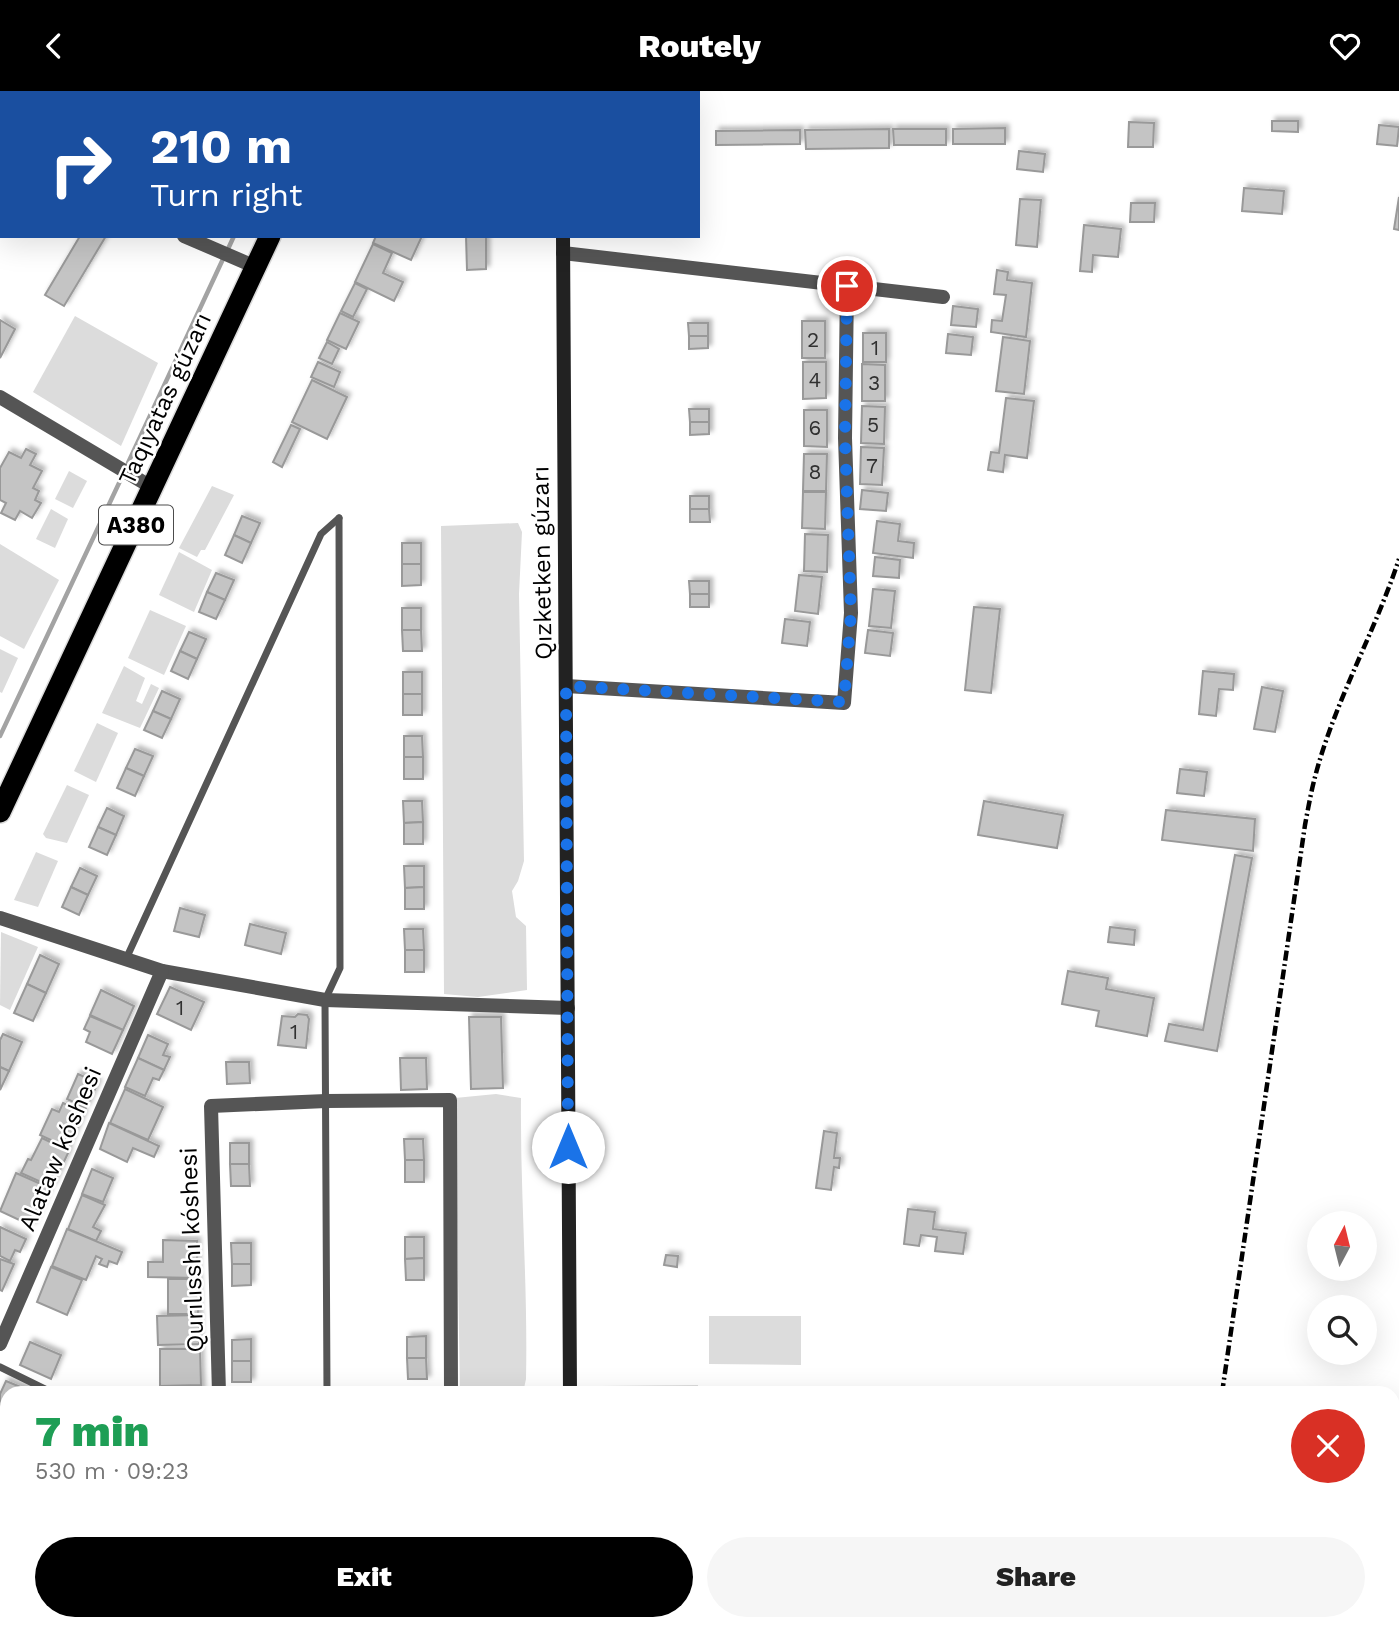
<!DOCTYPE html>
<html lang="en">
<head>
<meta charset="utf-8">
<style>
	:root { --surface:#fff; --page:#f6f6f6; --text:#222; --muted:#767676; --accent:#000 }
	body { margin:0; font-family:"Work Sans",sans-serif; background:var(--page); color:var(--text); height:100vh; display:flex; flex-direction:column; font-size:26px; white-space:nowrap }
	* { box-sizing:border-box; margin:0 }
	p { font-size:23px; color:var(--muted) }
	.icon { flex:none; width:38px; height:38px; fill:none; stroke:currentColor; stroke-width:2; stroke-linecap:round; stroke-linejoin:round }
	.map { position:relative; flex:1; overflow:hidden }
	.side { position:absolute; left:0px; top:1295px; width:1400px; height:245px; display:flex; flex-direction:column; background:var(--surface); border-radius:21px 21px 0 0; box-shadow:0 7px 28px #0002 }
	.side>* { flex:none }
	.hud { position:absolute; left:0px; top:0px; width:700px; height:147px; box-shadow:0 7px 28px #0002; background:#1a4fa0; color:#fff; overflow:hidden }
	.needle { width:46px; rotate:7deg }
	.controls { position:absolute; left:1307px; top:1120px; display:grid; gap:14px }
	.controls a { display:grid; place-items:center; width:70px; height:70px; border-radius:50%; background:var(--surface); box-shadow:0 7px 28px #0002; font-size:35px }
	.pin { position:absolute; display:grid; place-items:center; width:60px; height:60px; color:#fff; margin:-30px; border:4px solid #fff; border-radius:50%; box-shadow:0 2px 7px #0007 }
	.me { position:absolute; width:77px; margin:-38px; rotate:0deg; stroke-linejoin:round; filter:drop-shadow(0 0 5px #0008) }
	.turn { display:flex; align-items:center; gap:24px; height:147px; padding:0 35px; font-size:32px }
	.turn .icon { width:91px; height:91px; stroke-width:2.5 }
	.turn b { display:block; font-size:49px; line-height:60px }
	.round { display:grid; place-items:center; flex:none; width:74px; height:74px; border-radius:37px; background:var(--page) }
	.headline { display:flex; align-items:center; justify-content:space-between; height:119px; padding:0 35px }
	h1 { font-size:42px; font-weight:800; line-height:52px; color:#1e9e55 }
	.action { display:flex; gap:14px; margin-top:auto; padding:14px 35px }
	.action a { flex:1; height:80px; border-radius:42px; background:var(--accent); color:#fff; font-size:28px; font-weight:800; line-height:80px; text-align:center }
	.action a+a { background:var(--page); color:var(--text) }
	header { display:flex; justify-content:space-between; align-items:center; height:91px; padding:0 35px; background:var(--accent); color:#fff; font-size:32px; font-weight:800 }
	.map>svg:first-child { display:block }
	.grass { fill:#dcdcdc }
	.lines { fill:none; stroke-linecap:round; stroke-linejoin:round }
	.stream { stroke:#a3a3a3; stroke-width:4.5 }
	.building { fill:#c4c4c4; stroke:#999; stroke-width:2; filter:url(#shadow) }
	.highway-casing { stroke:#dbdbdb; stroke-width:24 }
	.lane { stroke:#555; stroke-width:7 }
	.street { stroke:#555; stroke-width:14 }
	.secondary { stroke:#222; stroke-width:14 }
	.highway { stroke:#000; stroke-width:21 }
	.rail { stroke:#000; stroke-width:4.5; stroke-dasharray:10 3.5 2 3.5; stroke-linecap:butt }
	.route { stroke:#1a73e8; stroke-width:12; stroke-dasharray:0 21.6 }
	.labels { text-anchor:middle; stroke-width:5; stroke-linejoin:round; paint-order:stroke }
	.number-label { font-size:21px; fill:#313131 }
	.shield { fill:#fff; stroke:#4c4c4c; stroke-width:2 }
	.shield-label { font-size:23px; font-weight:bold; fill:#000 }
	.street-label { font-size:24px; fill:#000; stroke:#fff }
</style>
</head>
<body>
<header><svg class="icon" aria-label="back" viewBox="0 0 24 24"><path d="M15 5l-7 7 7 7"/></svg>Routely<svg class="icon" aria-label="heart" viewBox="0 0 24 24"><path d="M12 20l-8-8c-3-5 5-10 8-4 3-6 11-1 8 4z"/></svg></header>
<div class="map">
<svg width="1399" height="1540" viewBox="0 0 1399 1540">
	<defs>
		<filter id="shadow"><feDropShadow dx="3.5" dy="-3.5" stdDeviation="2" flood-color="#0004"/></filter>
	</defs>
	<rect width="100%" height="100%" fill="#fff"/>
	<g class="grass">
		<path d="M 75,225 L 158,272 L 121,355 L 33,301 Z"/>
		<path d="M 69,380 L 87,390 L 73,417 L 55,408 Z"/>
		<path d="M 212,395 L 234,404 L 205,459 L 201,459 L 197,466 L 179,457 Z"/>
		<path d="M 51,418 L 68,428 L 55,457 L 36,448 Z"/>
		<path d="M 518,432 L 522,441 L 519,503 L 524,770 L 518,790 L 512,800 L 516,826 L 526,835 L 527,899 L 478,906 L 444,903 L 441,435 Z"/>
		<path d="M 0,453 L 59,489 L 24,558 L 0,545 Z"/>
		<path d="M 179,461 L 212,479 L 194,521 L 159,504 Z"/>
		<path d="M 150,519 L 186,535 L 164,584 L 128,567 Z"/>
		<path d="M 0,558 L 18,567 L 2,602 L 0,601 Z"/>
		<path d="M 124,575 L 145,587 L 136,610 L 142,613 L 151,593 L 159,597 L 140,637 L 102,622 Z"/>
		<path d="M 97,632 L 118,642 L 96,691 L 74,680 Z"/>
		<path d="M 67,694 L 89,704 L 67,752 L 46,747 L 43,743 Z"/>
		<path d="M 36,761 L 58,770 L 38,816 L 14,809 Z"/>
		<path d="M 1,841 L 38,856 L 10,919 L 0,914 Z"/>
		<path d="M 496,1003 L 521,1007 C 520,1101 528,1194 526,1288 L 523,1302 L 460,1302 L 455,1007 Z"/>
		<path d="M 709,1225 L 801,1225 L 801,1274 L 709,1273 Z"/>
		<path d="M 698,1294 L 698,1302 L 600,1302 L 600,1295 Z"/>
		<rect x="461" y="1533" width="60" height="7"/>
		<rect x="603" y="1533" width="102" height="7"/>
	</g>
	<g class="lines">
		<g class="stream">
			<path d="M 228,158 L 234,145"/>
			<path d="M 128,372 L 223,168"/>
			<path d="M 0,645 L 120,390"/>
		</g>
	</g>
	<g class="building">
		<path d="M 1272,30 L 1298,30 L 1298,41 L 1272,40 Z"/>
		<path d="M 1129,31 L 1154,32 L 1153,56 L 1128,56 Z"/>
		<path d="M 1379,34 L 1399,36 L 1397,55 L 1377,53 Z"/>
		<path d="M 1005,37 L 1005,53 L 953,53 L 953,38 Z"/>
		<path d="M 889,38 L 889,57 L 806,58 L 805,39 Z"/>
		<path d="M 893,38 L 946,38 L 946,54 L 894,54 Z"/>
		<path d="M 800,39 L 800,53 L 716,54 L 716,40 Z"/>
		<path d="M 1019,60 L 1045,63 L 1043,81 L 1017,78 Z"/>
		<path d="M 1244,97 L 1284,100 L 1282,123 L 1242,120 Z"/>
		<path d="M 1399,106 L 1399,139 L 1394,138 Z"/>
		<path d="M 1020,108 L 1041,109 L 1037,156 L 1016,154 Z"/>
		<path d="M 1131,112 L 1155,112 L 1154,131 L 1130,131 Z"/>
		<path d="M 1084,134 L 1121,138 L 1118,166 L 1093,164 L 1092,181 L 1080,180 Z"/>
		<path d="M 80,145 L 106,145 L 64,215 L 45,204 Z"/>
		<path d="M 376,145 L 422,145 L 411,169 L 373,152 Z"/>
		<path d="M 466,145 L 486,145 L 486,178 L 467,179 Z"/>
		<path d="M 373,153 L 392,162 L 383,182 L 403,191 L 394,210 L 355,191 Z"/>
		<path d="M 997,179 L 1008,181 L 1007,189 L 1032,192 L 1026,246 L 991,241 L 992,229 L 1002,230 L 1006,204 L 994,203 Z"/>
		<path d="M 355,192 L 367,198 L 353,226 L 341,220 Z"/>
		<path d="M 953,215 L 978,218 L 976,236 L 951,234 Z"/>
		<path d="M 340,222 L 359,231 L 346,258 L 327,249 Z"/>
		<path d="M 0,229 L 15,238 L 0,267 Z"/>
		<rect x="802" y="230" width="23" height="37"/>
		<path d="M 688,232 L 708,232 L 708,245 L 689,245 Z"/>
		<rect x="863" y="242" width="23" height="29"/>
		<path d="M 948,243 L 973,246 L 971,264 L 946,262 Z"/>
		<path d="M 689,245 L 708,245 L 708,257 L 689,258 Z"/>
		<path d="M 1003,246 L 1030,250 L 1024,303 L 996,300 Z"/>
		<path d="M 327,251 L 339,258 L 332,273 L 319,267 Z"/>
		<path d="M 318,271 L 340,281 L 334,296 L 311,286 Z"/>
		<path d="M 803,271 L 826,271 L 826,307 L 803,308 Z"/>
		<path d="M 862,273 L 885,274 L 885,310 L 862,310 Z"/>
		<path d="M 312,289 L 347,306 L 327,348 L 292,331 Z"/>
		<path d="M 1006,307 L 1034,310 L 1027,367 L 1005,364 L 1003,381 L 988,379 L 991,361 L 999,362 Z"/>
		<path d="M 862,315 L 885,316 L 884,353 L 861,352 Z"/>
		<path d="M 689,318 L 709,318 L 709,331 L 690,331 Z"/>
		<path d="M 804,319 L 827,319 L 827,356 L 804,355 Z"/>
		<path d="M 690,331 L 709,331 L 709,343 L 690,344 Z"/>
		<path d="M 291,334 L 300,338 L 282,376 L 273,371 Z"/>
		<path d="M 861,356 L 884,357 L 882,394 L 860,393 Z"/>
		<path d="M 26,358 L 36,363 L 30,374 L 42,380 L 33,397 L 39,400 L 35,409 L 41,412 L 32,427 L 20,420 L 15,429 L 1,422 L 6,412 L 0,409 L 0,377 L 9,361 L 21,367 Z"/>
		<path d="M 804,363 L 827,363 L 826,400 L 803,400 Z"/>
		<path d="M 862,399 L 888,402 L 886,420 L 860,418 Z"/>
		<path d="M 803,401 L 826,401 L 825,438 L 802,437 Z"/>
		<rect x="690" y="405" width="19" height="13"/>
		<path d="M 690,418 L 709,418 L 710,431 L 690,431 Z"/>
		<path d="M 242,425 L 260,432 L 251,452 L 234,444 Z"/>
		<path d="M 877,430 L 900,433 L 898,450 L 914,452 L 913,467 L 873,462 Z"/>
		<path d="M 805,443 L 828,444 L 827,481 L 804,480 Z"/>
		<path d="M 234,444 L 251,452 L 242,472 L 225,464 Z"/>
		<rect x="402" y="452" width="19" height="21"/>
		<path d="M 875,466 L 900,469 L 899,487 L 873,485 Z"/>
		<path d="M 402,473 L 421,473 L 421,494 L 402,495 Z"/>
		<path d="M 216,482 L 234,489 L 225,509 L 207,501 Z"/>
		<path d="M 799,484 L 822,486 L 818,523 L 795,520 Z"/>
		<path d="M 689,490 L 709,490 L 709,503 L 690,503 Z"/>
		<path d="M 873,498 L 895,500 L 891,537 L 869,535 Z"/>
		<path d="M 207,501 L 225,509 L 216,528 L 199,521 Z"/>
		<rect x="690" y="503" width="19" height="13"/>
		<path d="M 974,516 L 1000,518 L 991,602 L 965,599 Z"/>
		<rect x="402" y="517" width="19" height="22"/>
		<path d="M 785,528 L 810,531 L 807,555 L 782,552 Z"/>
		<path d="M 402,539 L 421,539 L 422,560 L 403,560 Z"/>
		<path d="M 868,539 L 893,542 L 890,565 L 865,562 Z"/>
		<path d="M 189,541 L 206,548 L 197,568 L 180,560 Z"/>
		<path d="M 180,560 L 197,568 L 188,588 L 171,580 Z"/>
		<path d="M 1203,580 L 1234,583 L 1233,599 L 1219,598 L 1216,625 L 1199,623 Z"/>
		<rect x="403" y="581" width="19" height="22"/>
		<path d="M 1262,596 L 1283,600 L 1275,641 L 1254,638 Z"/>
		<path d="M 162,600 L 180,608 L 171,628 L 153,620 Z"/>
		<rect x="403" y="603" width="19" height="21"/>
		<path d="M 153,620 L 171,628 L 162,647 L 144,639 Z"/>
		<path d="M 404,645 L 422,645 L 423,666 L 404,666 Z"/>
		<path d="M 135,658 L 153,665 L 144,685 L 126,677 Z"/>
		<rect x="404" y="666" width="19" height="22"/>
		<path d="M 126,677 L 144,685 L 135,705 L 117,697 Z"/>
		<path d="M 1180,678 L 1207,681 L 1204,705 L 1177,702 Z"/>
		<path d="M 403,710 L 422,710 L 423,731 L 404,732 Z"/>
		<path d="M 984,710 L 1063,724 L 1057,757 L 978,744 Z"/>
		<path d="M 107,717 L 124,725 L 116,744 L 98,736 Z"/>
		<path d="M 1166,719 L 1255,728 L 1253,760 L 1162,749 Z"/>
		<path d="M 423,731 L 423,753 L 404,753 L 404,732 Z"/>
		<path d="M 98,736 L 116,744 L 107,764 L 89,756 Z"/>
		<path d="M 1235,764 L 1252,767 L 1217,960 L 1165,950 L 1169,933 L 1203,939 Z"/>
		<path d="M 404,775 L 424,775 L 424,796 L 405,797 Z"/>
		<path d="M 80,777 L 97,785 L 88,804 L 71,796 Z"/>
		<path d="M 71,796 L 88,804 L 79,824 L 62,816 Z"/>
		<path d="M 424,796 L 424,818 L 405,818 L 405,797 Z"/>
		<path d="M 180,817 L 205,824 L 199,846 L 174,840 Z"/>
		<path d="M 250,833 L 286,842 L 281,863 L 245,854 Z"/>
		<path d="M 1110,836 L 1135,839 L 1134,854 L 1108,851 Z"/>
		<path d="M 404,838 L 423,838 L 424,859 L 405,859 Z"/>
		<rect x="405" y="859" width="19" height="22"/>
		<path d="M 40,864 L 59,873 L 46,902 L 27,893 Z"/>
		<path d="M 1068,880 L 1108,887 L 1106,898 L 1154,907 L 1147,945 L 1096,935 L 1099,920 L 1062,913 Z"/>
		<path d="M 27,893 L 46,902 L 33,930 L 14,922 Z"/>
		<path d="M 170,896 L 204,911 L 191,939 L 157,923 Z"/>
		<path d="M 101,899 L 134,915 L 123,939 L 90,924 Z"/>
		<path d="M 298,923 L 307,924 L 309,928 L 306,957 L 278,954 L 282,925 L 295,926 Z"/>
		<path d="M 90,925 L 123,939 L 112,963 L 86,951 L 90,941 L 84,938 Z"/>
		<path d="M 469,926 L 501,926 L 503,997 L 471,998 Z"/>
		<path d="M 3,943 L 22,951 L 9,980 L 0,976 L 0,949 Z"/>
		<path d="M 148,944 L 168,953 L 163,964 L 170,966 L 164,979 L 138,967 Z"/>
		<path d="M 138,967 L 164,979 L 159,989 L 153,987 L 145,1005 L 125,996 Z"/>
		<path d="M 400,967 L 426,967 L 427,998 L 401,999 Z"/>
		<path d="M 226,971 L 249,971 L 250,992 L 227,993 Z"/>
		<path d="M 0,976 L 9,980 L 0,999 Z"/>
		<path d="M 78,983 L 98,992 L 86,1017 L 67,1008 Z"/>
		<path d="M 125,998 L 163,1016 L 148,1049 L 110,1032 Z"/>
		<path d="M 63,1012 L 84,1022 L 68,1057 L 40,1044 L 52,1018 L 59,1021 Z"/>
		<path d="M 109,1032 L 159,1055 L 154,1066 L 133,1057 L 127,1071 L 100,1058 Z"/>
		<path d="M 824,1040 L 837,1042 L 834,1067 L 840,1067 L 839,1077 L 834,1076 L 831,1099 L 816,1097 Z"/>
		<path d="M 42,1047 L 69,1060 L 52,1096 L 21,1082 L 28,1068 L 31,1069 Z"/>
		<path d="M 404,1048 L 423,1048 L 424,1069 L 405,1069 Z"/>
		<rect x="230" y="1052" width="19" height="21"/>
		<rect x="405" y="1069" width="19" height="22"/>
		<path d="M 230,1073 L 249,1073 L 250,1095 L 231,1095 Z"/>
		<path d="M 92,1078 L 113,1087 L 103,1111 L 82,1103 Z"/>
		<path d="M 16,1082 L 50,1097 L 32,1135 L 0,1120 Z"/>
		<path d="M 82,1104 L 105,1114 L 93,1136 L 101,1140 L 96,1150 L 68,1138 Z"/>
		<path d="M 908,1118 L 935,1121 L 933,1138 L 966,1142 L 963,1163 L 935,1160 L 937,1146 L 921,1144 L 919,1155 L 904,1153 Z"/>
		<path d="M 0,1136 L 26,1148 L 20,1161 L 15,1159 L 10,1170 L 0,1165 Z"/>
		<path d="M 67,1138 L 122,1161 L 117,1173 L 109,1170 L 107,1176 L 99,1173 L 102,1168 L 96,1165 L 86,1189 L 52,1175 Z"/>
		<path d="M 405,1146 L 424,1146 L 424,1167 L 405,1168 Z"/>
		<path d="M 163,1149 L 197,1150 L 197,1187 L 148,1186 L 148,1171 L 163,1171 Z"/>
		<path d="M 231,1152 L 251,1152 L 251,1173 L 232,1173 Z"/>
		<path d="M 666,1164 L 678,1165 L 677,1176 L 664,1174 Z"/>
		<path d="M 424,1167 L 424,1189 L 406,1189 L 405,1168 Z"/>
		<path d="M 0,1168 L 14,1173 L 2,1200 L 0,1199 Z"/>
		<path d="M 232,1173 L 251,1173 L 251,1194 L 232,1195 Z"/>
		<path d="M 51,1176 L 82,1189 L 67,1224 L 37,1211 Z"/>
		<rect x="168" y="1188" width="30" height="35"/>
		<path d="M 199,1224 L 199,1253 L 158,1254 L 157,1225 Z"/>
		<path d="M 426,1245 L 426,1267 L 407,1267 L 407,1246 Z"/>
		<path d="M 251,1248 L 251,1270 L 232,1270 L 232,1249 Z"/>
		<path d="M 30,1251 L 61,1264 L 51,1288 L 20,1274 Z"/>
		<path d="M 160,1258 L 200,1258 L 201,1294 L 160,1295 Z"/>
		<path d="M 407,1267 L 426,1267 L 427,1288 L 408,1288 Z"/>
		<rect x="232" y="1270" width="19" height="21"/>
		<path d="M 6,1290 L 35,1302 L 7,1302 L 7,1344 L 0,1341 L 0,1303 Z"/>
		<path d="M 161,1296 L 201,1296 L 201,1302 L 162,1302 Z"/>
		<path d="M 0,1381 L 7,1384 L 7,1399 L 3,1398 L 0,1404 Z"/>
		<path d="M 0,1465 L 7,1468 L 7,1493 L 5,1497 L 0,1495 Z"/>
		<path d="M 87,1533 L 103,1533 L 99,1540 L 83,1540 Z"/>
		<path d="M 104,1533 L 135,1533 L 140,1536 L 138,1540 L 101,1540 Z"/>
		<rect x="238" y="1533" width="26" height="7"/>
		<rect x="831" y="1533" width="28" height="7"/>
	</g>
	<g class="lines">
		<g class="highway-casing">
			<g id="highway">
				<path d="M 337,2 L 337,0"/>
				<path d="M 0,721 L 270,145"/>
			</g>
		</g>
		<g class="lane">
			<path d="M 113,2 L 114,0"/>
			<path d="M 126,868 L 321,443 L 339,427"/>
			<path d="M 0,1276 L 53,1302"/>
			<path d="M 327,1302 L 325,909 L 340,877 L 339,427"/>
			<path d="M 332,1533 L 332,1540"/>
		</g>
		<g class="street">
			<path d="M 0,68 L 2,68"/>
			<path d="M 184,145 L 256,176"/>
			<path d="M 563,162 L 943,206"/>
			<path d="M 0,306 L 153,397"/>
			<path d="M 566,595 L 844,612 L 851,522 L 845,347 L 847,195"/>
			<path d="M 0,827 L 162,880 L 325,909 L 568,917"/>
			<path d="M 0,1253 L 162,880"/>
			<path d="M 219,1302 L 211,1015 L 326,1010 L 450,1009 L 451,1302"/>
			<path d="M 0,1447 L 7,1451"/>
			<path d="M 171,1533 L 185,1540"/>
			<path d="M 225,1533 L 225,1540"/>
			<path d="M 454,1533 L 454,1540"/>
		</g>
		<g class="secondary">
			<path d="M 563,0 L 563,2"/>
			<path d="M 563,145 L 570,1302"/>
			<path d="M 571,1533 L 571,1540"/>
		</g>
		<use href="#highway" class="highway"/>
		<g class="rail">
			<path d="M 1222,1302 L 1305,734 C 1308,718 1311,701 1315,686 C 1334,612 1375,541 1399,468"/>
			<path d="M 1190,1540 L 1191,1533"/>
		</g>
	</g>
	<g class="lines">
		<path class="route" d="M 568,1056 L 566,595 L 844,611 L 851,522 L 845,347 L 847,195"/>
	</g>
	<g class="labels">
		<g class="number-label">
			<text x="813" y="256">2</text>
			<text x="875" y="264">1</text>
			<text x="815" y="296">4</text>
			<text x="874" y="299">3</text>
			<text x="873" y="341">5</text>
			<text x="815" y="344">6</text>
			<text x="872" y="382">7</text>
			<text x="815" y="388">8</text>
			<text x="180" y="924">1</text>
			<text x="294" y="948">1</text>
		</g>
		<rect class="shield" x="99" y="414.5" width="74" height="39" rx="5"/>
		<g class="shield-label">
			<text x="136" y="442">A380</text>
		</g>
		<g class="street-label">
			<text transform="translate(165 308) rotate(-65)" y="8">Taqıyatas gúzarı</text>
			<text transform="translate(542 472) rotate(-91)" y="8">Qızketken gúzarı</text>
			<text transform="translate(60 1058) rotate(-67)" y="8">Alataw kóshesi</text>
			<text transform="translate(192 1159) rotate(-92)" y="8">Qurılısshı kóshesi</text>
		</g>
	</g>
</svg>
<div class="controls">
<a><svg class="needle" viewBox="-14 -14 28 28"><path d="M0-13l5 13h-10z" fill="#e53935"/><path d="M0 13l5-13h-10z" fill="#767676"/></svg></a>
<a><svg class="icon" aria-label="search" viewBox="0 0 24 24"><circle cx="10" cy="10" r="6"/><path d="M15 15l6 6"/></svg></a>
</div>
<div class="pin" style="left:847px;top:195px;background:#d93025"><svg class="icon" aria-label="arrive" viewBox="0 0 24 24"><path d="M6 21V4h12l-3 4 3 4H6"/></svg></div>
<svg class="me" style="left:568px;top:1056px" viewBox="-20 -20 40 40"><circle r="19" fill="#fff"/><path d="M0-13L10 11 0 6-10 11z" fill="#1a73e8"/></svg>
<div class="hud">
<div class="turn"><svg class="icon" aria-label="right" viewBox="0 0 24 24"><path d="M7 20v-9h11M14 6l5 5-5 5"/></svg><div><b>210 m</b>Turn right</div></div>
</div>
<section class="side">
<div class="headline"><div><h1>7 min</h1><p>530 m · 09:23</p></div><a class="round" style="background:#d93025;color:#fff"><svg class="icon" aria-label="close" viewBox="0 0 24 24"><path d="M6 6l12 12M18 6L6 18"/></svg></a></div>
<div class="action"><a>Exit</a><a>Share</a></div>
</section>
</div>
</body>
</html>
